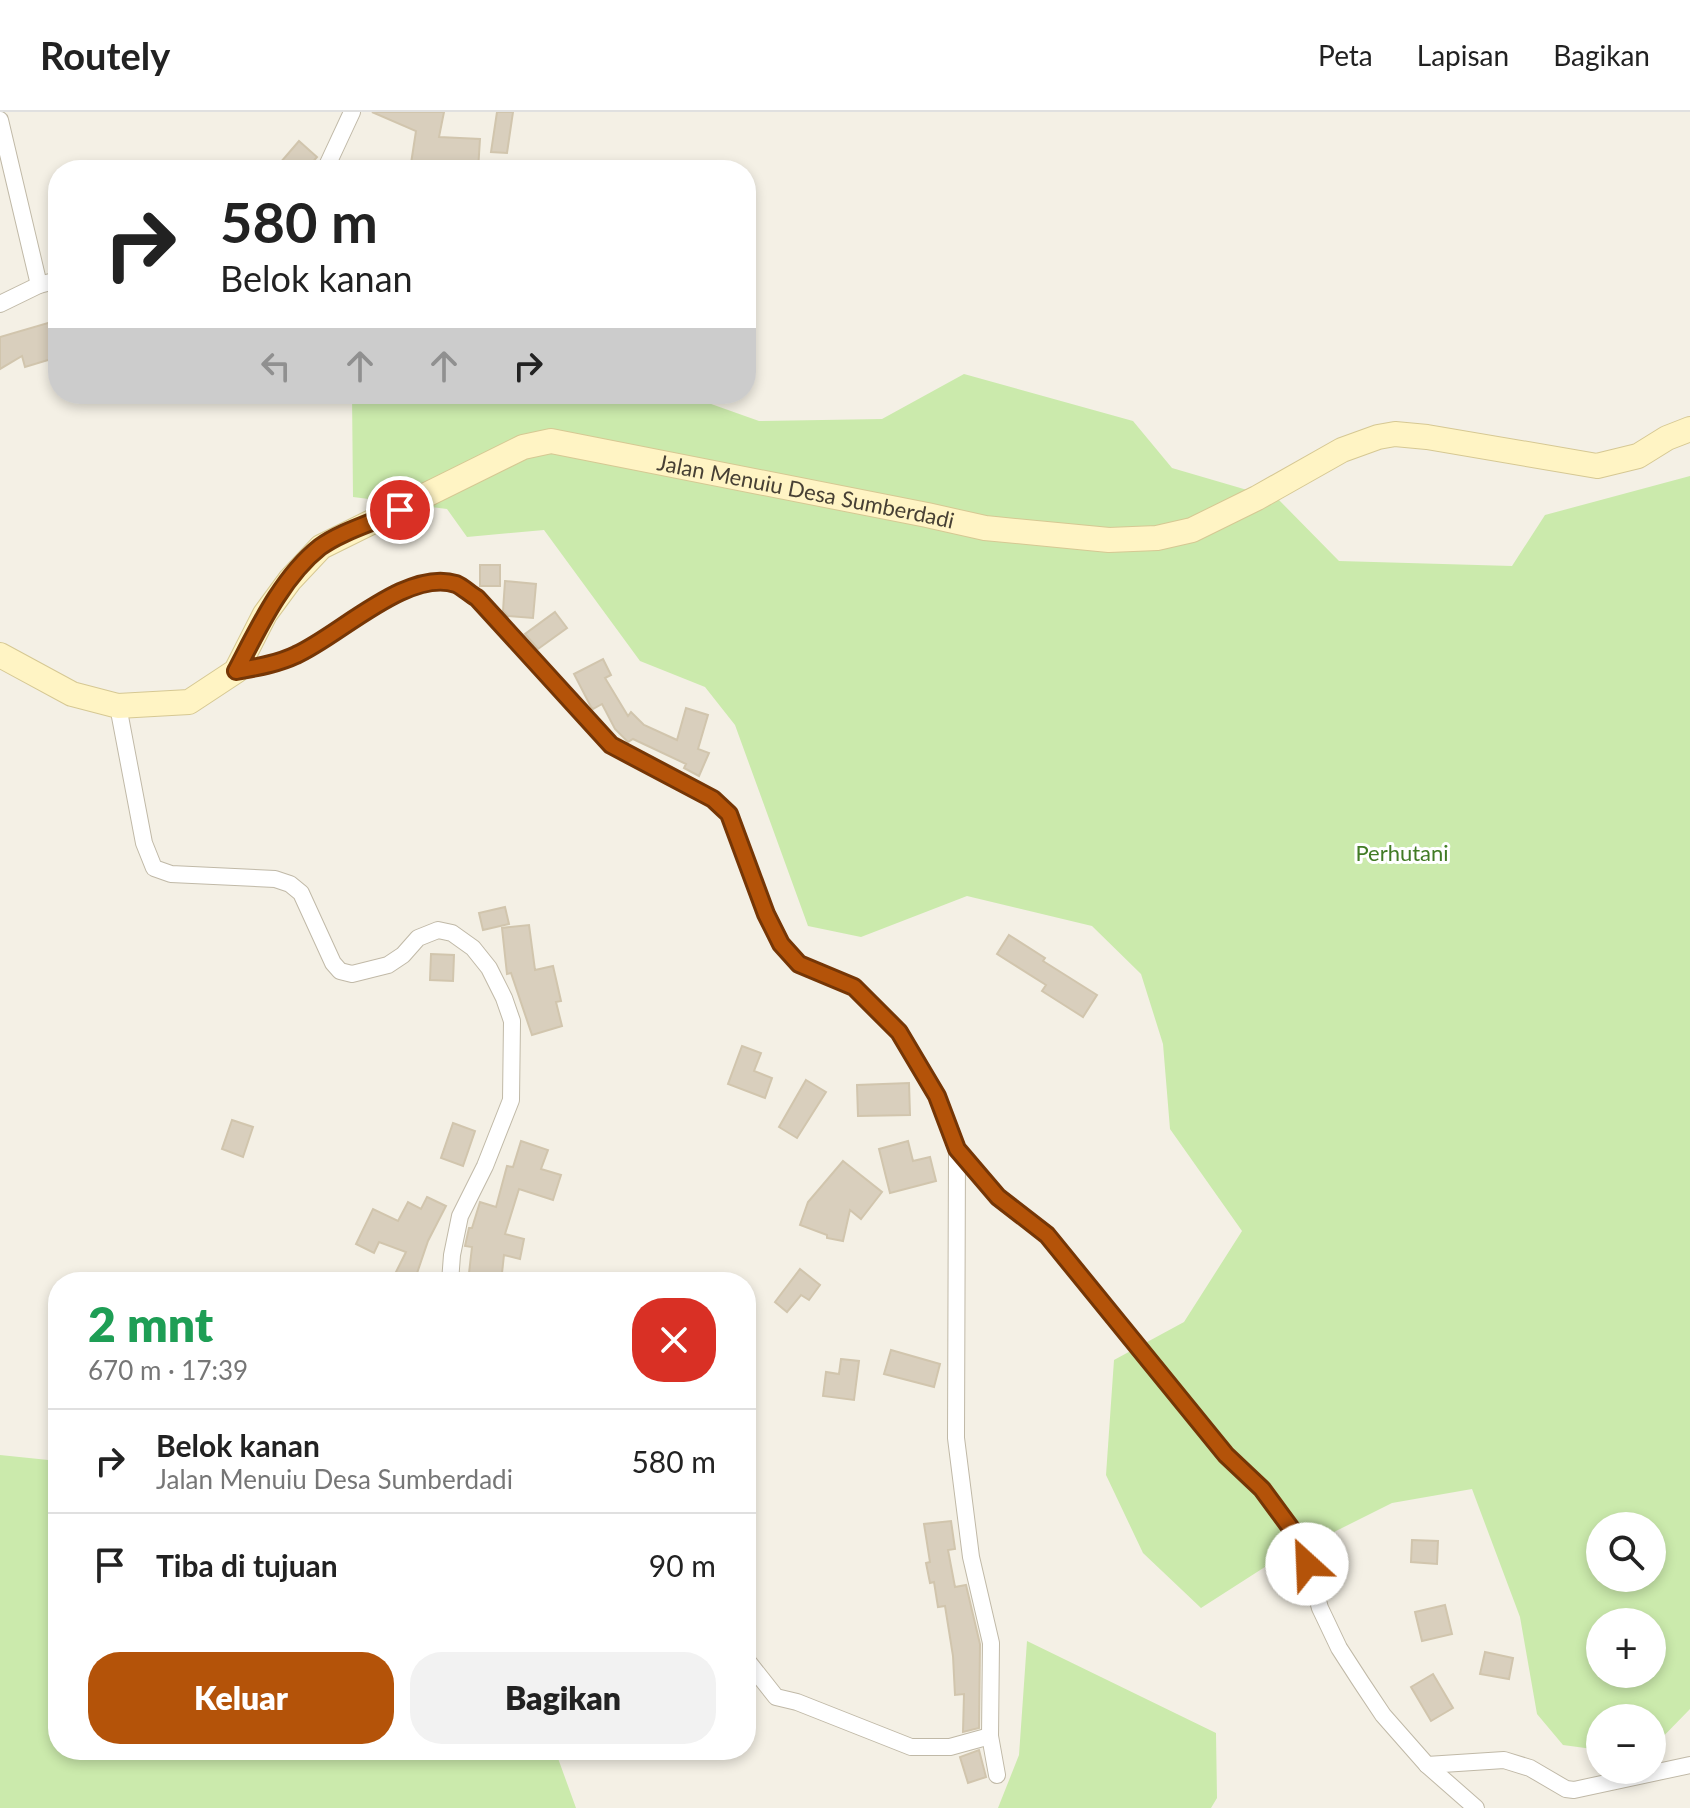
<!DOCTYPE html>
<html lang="id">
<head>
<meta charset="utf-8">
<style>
	:root { --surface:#fff; --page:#f2f2f2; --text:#222; --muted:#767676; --line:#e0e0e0; --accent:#b45309 }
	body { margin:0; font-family:Lato,sans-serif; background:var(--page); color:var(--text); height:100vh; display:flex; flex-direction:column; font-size:30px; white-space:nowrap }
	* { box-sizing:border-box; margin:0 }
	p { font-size:26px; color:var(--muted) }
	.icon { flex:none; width:44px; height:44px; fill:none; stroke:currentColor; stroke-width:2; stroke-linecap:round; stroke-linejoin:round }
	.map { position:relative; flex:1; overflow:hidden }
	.side { position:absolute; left:48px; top:1160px; width:708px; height:488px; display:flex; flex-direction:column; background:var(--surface); border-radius:32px; box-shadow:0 4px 12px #0003 }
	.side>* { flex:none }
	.top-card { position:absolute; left:48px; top:48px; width:708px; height:244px; border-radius:32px; box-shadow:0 4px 12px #0003; background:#fff; color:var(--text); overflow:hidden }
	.buttons { position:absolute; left:1586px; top:1400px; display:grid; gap:16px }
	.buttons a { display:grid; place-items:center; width:80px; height:80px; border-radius:50%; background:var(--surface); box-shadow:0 4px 12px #0003; font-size:40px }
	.pin { position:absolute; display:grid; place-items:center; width:68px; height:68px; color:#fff; margin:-34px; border:4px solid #fff; border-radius:50%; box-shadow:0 2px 8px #0007 }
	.me { position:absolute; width:88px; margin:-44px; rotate:335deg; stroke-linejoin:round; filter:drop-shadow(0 0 6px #0008) }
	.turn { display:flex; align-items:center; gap:28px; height:168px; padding:0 40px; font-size:36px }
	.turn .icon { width:104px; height:104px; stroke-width:2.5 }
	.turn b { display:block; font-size:56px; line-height:68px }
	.lanes { display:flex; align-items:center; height:76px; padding:0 40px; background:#0003; justify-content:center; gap:40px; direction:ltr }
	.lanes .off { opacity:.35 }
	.round { display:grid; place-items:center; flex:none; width:84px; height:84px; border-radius:32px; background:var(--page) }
	.head { display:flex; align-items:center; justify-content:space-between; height:136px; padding:0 40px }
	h1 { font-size:48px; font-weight:800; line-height:60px; color:#1e9e55 }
	.primary-button { display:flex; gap:16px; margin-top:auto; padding:16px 40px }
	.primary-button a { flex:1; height:92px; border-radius:32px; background:var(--accent); color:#fff; font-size:32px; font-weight:800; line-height:92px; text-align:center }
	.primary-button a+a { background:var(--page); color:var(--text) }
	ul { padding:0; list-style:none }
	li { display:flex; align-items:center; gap:24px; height:104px; padding:0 40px; border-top:2px solid var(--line) }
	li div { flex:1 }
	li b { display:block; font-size:30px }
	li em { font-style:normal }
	header { display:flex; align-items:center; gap:48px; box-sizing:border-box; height:112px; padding:0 40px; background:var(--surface); border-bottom:2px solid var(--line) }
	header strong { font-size:38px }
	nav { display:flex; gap:44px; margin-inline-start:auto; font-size:28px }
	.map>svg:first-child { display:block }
	.green { fill:#cbeaac; fill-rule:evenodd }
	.building { fill:#d9cfbd; stroke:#d1c5ad; stroke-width:2 }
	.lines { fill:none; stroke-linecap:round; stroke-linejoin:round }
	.street-casing { stroke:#c0b9a7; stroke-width:18 }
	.secondary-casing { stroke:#d6c893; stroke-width:26 }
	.street { stroke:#fff; stroke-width:16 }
	.secondary { stroke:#fff4c4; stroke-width:24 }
	.route-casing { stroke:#753606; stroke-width:20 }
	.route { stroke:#b45309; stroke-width:14 }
	.labels { text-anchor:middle; stroke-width:6; stroke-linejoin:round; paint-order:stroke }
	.street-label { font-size:22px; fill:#474034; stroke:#fff }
	.park-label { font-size:22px; fill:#417b25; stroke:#fff }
</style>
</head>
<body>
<header>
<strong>Routely</strong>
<nav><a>Peta</a><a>Lapisan</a><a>Bagikan</a></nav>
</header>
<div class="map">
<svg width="1690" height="1696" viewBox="0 0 1690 1696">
	<rect width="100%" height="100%" fill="#f4f0e5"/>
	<g class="green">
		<path d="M 964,262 L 1133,309 L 1172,356 L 1278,387 L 1339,449 L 1512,454 L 1545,403 L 1690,364 L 1690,1597 L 1652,1636 L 1652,1606 L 1600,1606 L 1600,1638 L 1563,1633 L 1537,1602 L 1520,1505 L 1472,1377 L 1392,1391 L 1268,1453 L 1201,1496 L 1143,1441 L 1106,1363 L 1114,1248 L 1184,1210 L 1242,1119 L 1170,1017 L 1163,932 L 1141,862 L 1092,814 L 967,784 L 861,825 L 808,814 L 735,613 L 705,575 L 640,549 L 544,418 L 467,425 L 447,397 L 353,385 L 352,282 L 683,282 L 759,309 L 882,307 ZM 1600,1414 L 1652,1414 L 1652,1466 L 1600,1466 ZM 1600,1510 L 1652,1510 L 1652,1562 L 1600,1562 Z"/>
		<path d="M 0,1343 L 58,1349 L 58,1638 L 555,1638 L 576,1696 L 0,1696 Z"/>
		<path d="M 1027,1529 L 1216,1621 L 1217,1686 L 1211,1696 L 998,1696 L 1019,1643 Z"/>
	</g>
	<g class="building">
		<path d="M 372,0 L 444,0 L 439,25 L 480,27 L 478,58 L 410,58 L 416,19 Z"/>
		<path d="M 497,0 L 513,0 L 507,41 L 491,40 Z"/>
		<path d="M 299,29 L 317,45 L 306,58 L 274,58 Z"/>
		<path d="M 58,208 L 58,245 L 25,255 L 22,244 L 0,257 L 0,225 Z"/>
		<rect x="480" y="453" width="20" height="21"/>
		<path d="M 505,469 L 536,472 L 533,506 L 508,504 L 503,499 Z"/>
		<path d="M 555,500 L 567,516 L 538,537 L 525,522 Z"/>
		<path d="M 603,547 L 611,563 L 605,566 L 628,604 L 631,600 L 644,613 L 677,628 L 686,596 L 708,603 L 698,637 L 709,641 L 699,664 L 684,656 L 686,652 L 633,627 L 628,630 L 615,617 L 602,592 L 593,597 L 591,595 L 574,562 Z"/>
		<path d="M 505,795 L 509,812 L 483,818 L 479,801 Z"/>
		<path d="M 529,813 L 535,858 L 553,854 L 561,889 L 556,890 L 562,914 L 532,923 L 511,861 L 507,862 L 502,816 Z"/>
		<path d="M 1009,823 L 1045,846 L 1043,849 L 1097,883 L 1083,905 L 1042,879 L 1046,873 L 997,842 Z"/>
		<path d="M 431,842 L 454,843 L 453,869 L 430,868 Z"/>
		<path d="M 742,934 L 761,941 L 754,959 L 772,966 L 765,986 L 728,972 Z"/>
		<path d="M 806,968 L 826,980 L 797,1026 L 779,1015 Z"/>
		<path d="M 909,971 L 910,1003 L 858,1004 L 857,973 Z"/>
		<path d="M 232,1008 L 253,1015 L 243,1045 L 222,1037 Z"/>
		<path d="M 453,1011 L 475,1019 L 463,1054 L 441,1046 Z"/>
		<path d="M 521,1029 L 548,1038 L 541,1057 L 561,1063 L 553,1088 L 519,1077 L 505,1122 L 524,1127 L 520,1147 L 504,1143 L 501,1170 L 468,1170 L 472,1135 L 465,1134 L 469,1116 L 472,1116 L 480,1090 L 496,1095 L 507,1054 L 513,1055 Z"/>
		<path d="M 908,1029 L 913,1049 L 930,1045 L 936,1069 L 890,1081 L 879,1037 Z"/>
		<path d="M 843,1049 L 882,1080 L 861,1107 L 850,1098 L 843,1129 L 827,1126 L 827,1123 L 800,1113 L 808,1090 Z"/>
		<path d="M 427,1085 L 446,1094 L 428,1129 L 414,1170 L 391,1170 L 406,1140 L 379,1130 L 374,1141 L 356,1132 L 373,1097 L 398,1109 L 408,1090 L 421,1097 Z"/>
		<path d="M 800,1157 L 820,1173 L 809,1188 L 801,1183 L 787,1200 L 775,1190 Z"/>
		<path d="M 891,1238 L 940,1252 L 934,1275 L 884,1262 Z"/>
		<path d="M 841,1247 L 859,1249 L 854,1288 L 823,1284 L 826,1260 L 839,1262 Z"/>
		<path d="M 951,1409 L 955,1437 L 948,1438 L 955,1475 L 966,1473 L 980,1532 L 979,1616 L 963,1620 L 964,1582 L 955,1583 L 953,1544 L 945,1494 L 938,1495 L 934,1470 L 930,1471 L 926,1451 L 930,1450 L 924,1412 Z"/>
		<path d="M 1412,1428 L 1438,1429 L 1437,1452 L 1411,1450 Z"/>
		<path d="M 1445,1493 L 1452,1522 L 1422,1529 L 1415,1500 Z"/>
		<path d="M 1485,1540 L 1513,1546 L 1509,1567 L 1480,1562 Z"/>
		<path d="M 1433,1562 L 1453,1596 L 1431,1609 L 1411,1575 Z"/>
		<path d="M 979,1638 L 986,1665 L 968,1671 L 960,1645 Z"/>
	</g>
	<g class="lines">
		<g class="street-casing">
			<g id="street">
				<path d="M 0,8 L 39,173"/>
				<path d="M 325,58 L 352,0"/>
				<path d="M 0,192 L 39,173 L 58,168"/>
				<path d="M 236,559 C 257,555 277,552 296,543 C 339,524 407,456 456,472 C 463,475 470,482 477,486 L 611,633 L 713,687 L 729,702 L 766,802 L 781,832 L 799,852 L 854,875 L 899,920 L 937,984 L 957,1037 L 956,1326 L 971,1445 L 991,1531 L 990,1624 L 997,1663"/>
				<path d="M 118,594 L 144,731 L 154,756 L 171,762 L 275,767 L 290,772 L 301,781 L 333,851 L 340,859 L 352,862 L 388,853 L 403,843 L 418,826 L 438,818 L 452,821 L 473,836 L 489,856 L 504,886 L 512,909 L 511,988 L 485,1054 L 460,1104 L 452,1143 L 450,1170"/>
				<path d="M 957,1037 L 998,1085 L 1047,1123 L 1226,1343 L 1262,1377 L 1301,1430 L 1320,1496 L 1339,1536 L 1361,1570 L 1383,1603 L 1427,1653 L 1476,1696"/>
				<path d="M 746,1547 L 776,1585 L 797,1590 L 911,1635 L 950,1635 L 990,1624"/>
				<path d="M 1427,1653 L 1504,1648 L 1530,1656 L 1566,1677 L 1574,1678 L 1690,1653"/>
			</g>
		</g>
		<g class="secondary-casing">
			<g id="secondary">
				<path id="s1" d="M 0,543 L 72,582 L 118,594 L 189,590 L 236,559 L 265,502 L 290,468 L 321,435 L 523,335 L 551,329 L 927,403 L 985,416 L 1109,428 L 1157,426 L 1192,418 L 1257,386 L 1342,338 L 1378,325 L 1395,322 L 1427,325 L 1597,354 L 1638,344 L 1667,326 L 1690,317"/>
			</g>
		</g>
		<use href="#street" class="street"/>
		<use href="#secondary" class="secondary"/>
	</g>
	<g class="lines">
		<g class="route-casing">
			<path id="route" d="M 400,398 C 375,410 342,419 320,435 C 282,465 258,517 236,559 C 257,555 277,552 296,543 C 339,524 407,456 456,472 C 463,475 470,482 477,486 L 611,633 L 713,687 L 729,702 L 766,802 L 781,832 L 799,852 L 854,875 L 899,920 L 937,984 L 957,1037 L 998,1085 L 1047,1123 L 1226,1343 L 1262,1377 L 1301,1430 L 1307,1452"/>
		</g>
		<use href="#route" class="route"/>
	</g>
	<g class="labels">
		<g class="street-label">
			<text dy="8" stroke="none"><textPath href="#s1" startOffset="922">Jalan Menuiu Desa Sumberdadi</textPath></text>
		</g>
		<g class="park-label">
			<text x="1402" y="749">Perhutani</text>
		</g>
	</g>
</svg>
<div class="buttons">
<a><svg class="icon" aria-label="search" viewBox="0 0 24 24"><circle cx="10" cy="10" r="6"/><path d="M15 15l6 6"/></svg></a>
<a>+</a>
<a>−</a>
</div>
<div class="pin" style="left:400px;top:398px;background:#d93025"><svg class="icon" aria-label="arrive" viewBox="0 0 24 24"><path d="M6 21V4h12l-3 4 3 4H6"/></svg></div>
<svg class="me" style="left:1307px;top:1452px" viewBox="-20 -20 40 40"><circle r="19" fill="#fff"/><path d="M0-13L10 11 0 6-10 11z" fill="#b45309"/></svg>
<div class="top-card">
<div class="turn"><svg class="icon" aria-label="right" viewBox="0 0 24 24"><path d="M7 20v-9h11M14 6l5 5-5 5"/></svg><div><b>580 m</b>Belok kanan</div></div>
<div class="lanes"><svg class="icon off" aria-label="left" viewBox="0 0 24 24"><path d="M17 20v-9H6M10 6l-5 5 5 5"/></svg><svg class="icon off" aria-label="ahead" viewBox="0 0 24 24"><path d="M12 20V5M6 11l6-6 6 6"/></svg><svg class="icon off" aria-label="ahead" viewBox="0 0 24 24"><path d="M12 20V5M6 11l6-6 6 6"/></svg><svg class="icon" aria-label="right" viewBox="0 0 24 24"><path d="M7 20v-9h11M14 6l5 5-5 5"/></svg></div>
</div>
<section class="side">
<div class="head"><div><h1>2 mnt</h1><p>670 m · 17:39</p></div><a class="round" style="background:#d93025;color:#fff"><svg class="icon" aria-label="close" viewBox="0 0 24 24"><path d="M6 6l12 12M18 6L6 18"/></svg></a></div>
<ul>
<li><svg class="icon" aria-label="right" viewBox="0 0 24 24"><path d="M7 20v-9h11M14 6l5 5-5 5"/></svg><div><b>Belok kanan</b><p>Jalan Menuiu Desa Sumberdadi</p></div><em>580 m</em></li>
<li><svg class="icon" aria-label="arrive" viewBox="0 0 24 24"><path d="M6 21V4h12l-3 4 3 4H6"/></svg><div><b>Tiba di tujuan</b></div><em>90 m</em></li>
</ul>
<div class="primary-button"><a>Keluar</a><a>Bagikan</a></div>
</section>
</div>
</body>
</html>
